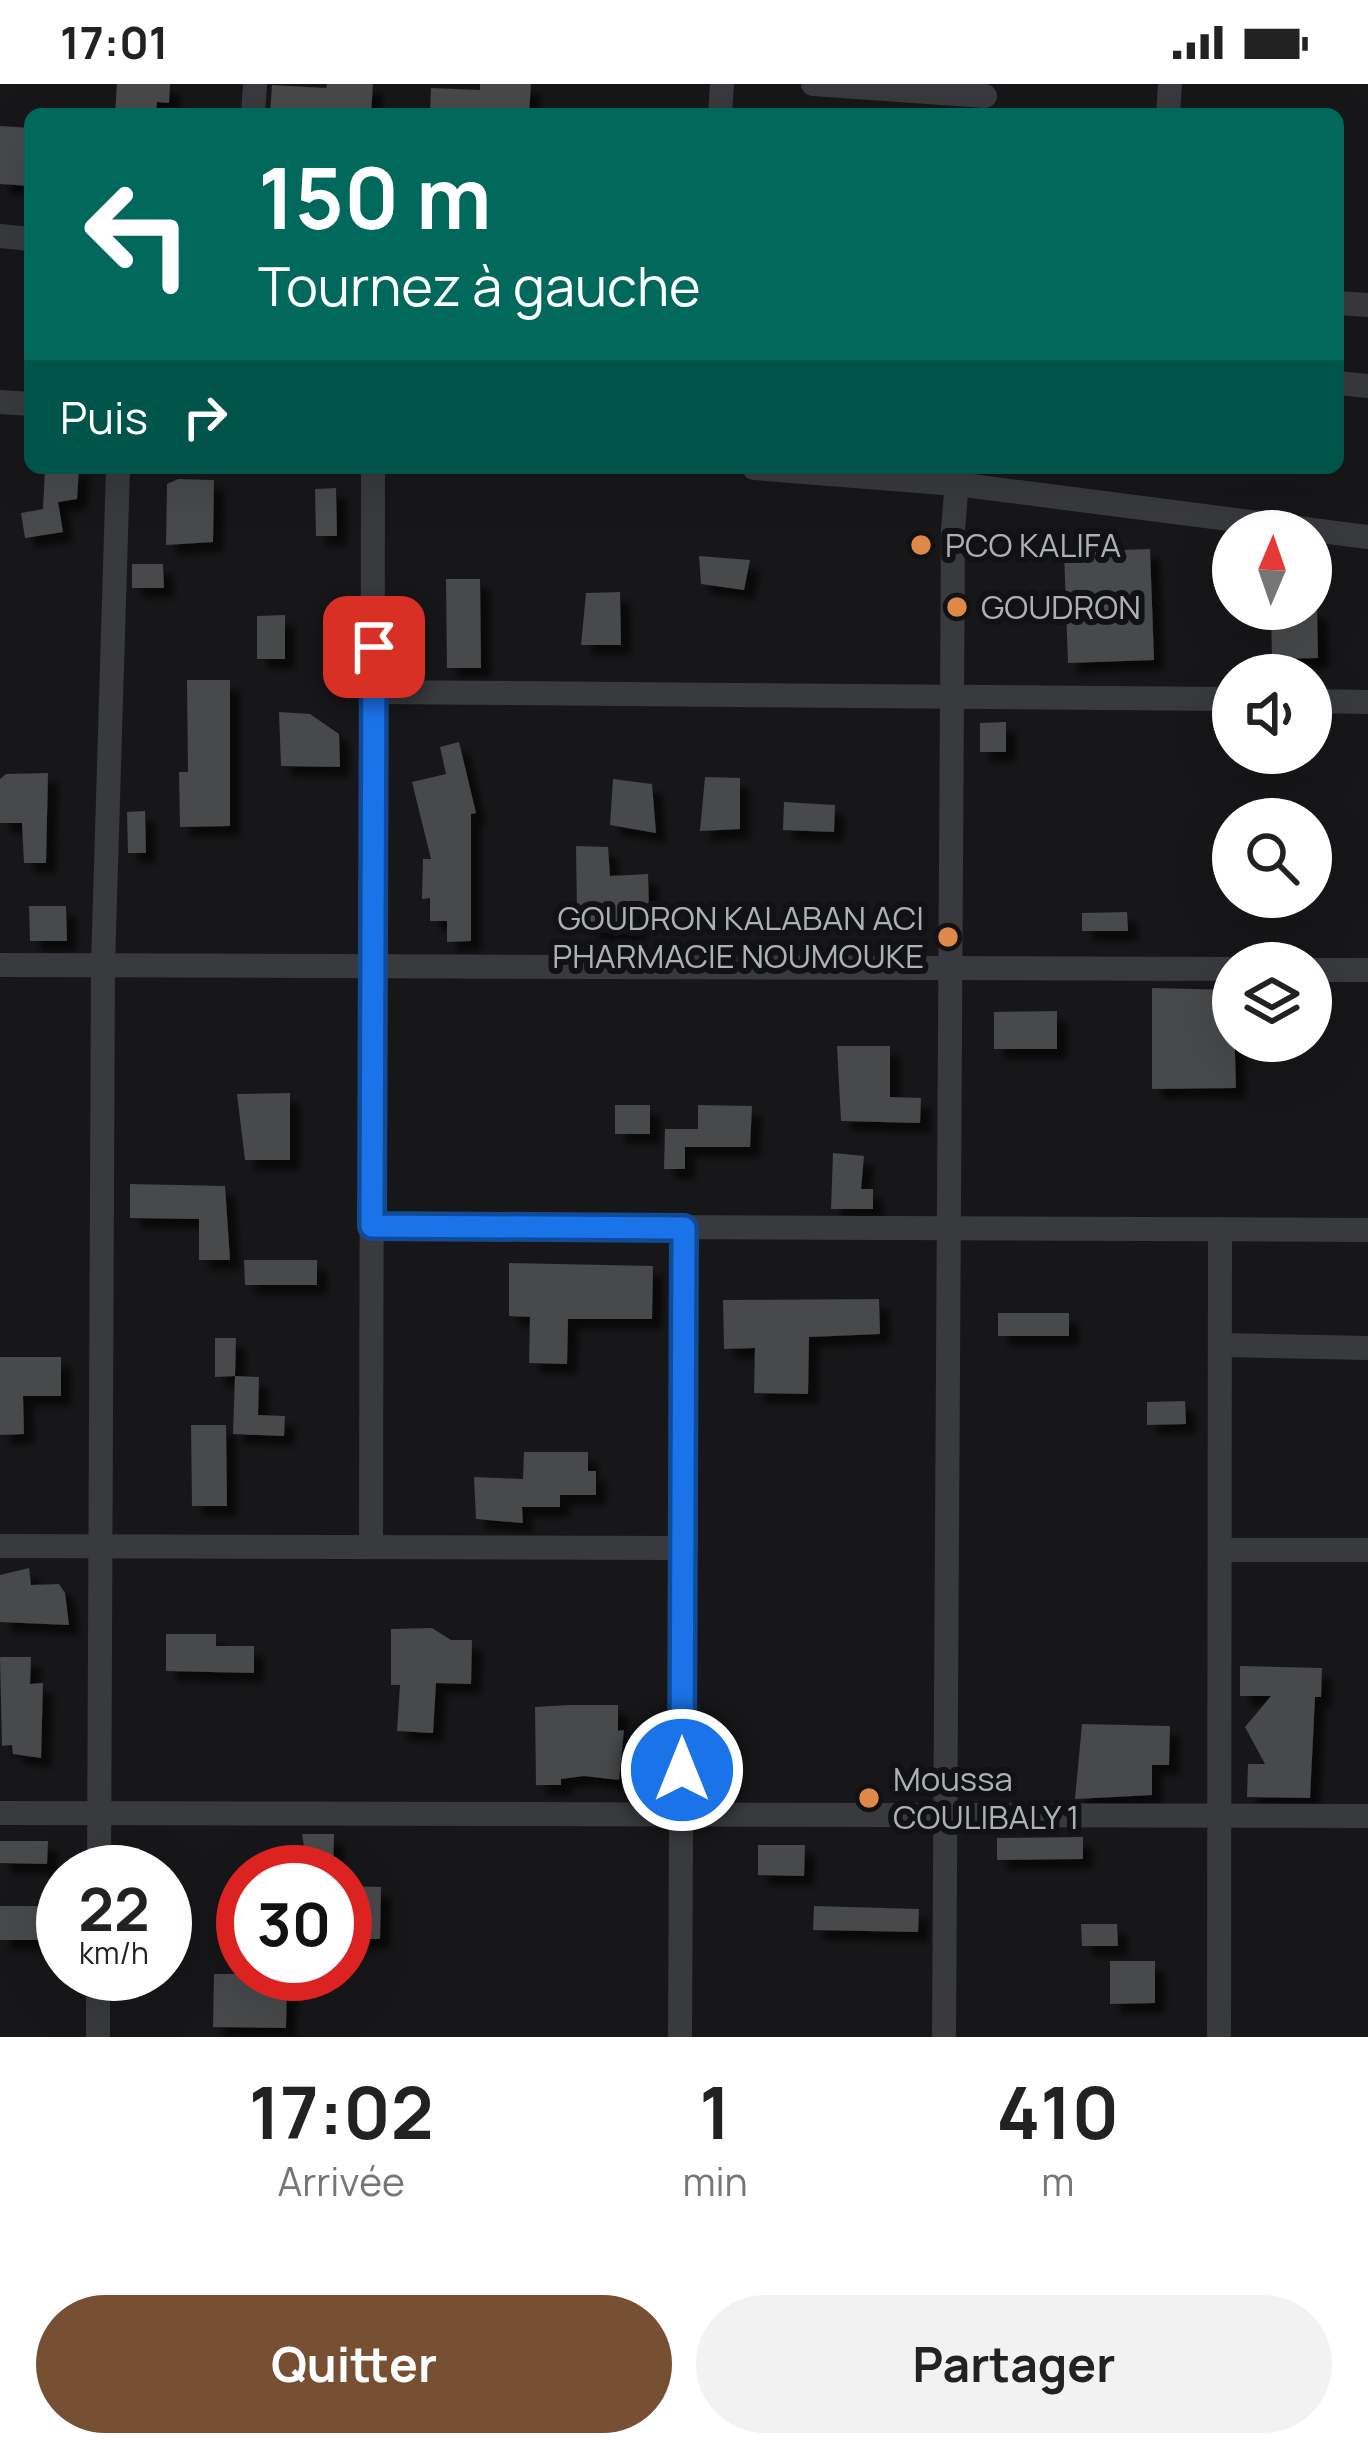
<!DOCTYPE html>
<html lang="fr">
<head>
<meta charset="utf-8">
<style>
	:root { --surface:#fff; --page:#f2f2f2; --text:#222; --muted:#767676; --accent:#775034 }
	body { margin:0; font-family:Manrope,sans-serif; background:var(--page); color:var(--text); height:100vh; display:flex; flex-direction:column; font-size:45px; white-space:nowrap }
	* { box-sizing:border-box; margin:0 }
	p { font-size:39px; color:var(--muted) }
	.icon { flex:none; width:66px; height:66px; fill:none; stroke:currentColor; stroke-width:2; stroke-linecap:round; stroke-linejoin:round }
	.map { position:relative; height:1953px; overflow:hidden }
	.side { display:flex; flex-direction:column; background:var(--surface); flex:1 }
	.side>* { flex:none }
	.hud { position:absolute; left:24px; top:24px; width:1320px; height:366px; border-radius:18px; box-shadow:0 12px 48px #0002; background:#00695c; color:#fff; overflow:hidden }
	.needle { width:78px; rotate:2deg }
	.fabs { position:absolute; left:1212px; top:426px; display:grid; gap:24px }
	.fabs a { display:grid; place-items:center; width:120px; height:120px; border-radius:50%; background:var(--surface); box-shadow:0 12px 48px #0002; font-size:60px }
	.speed { position:absolute; left:36px; top:1761px; display:flex; gap:24px; font-size:60px; font-weight:700; text-align:center }
	.speed>* { display:grid; place-content:center; width:156px; height:156px; border-radius:50%; background:var(--surface); box-shadow:0 12px 48px #0002; line-height:1 }
	.speed small { font-size:30px; font-weight:400 }
	.speed .limit { border:18px solid #d22; background:#fff; color:#111 }
	.pin { position:absolute; display:grid; place-items:center; width:102px; height:102px; color:#fff; margin:-51px; border-radius:24px; box-shadow:0 6px 18px #0006 }
	.me { position:absolute; width:132px; margin:-66px; rotate:0deg; stroke-linejoin:round; filter:drop-shadow(0 0 9px #0008) }
	.turn { display:flex; align-items:center; gap:42px; height:252px; padding:0 36px; font-size:54px }
	.turn .icon { width:156px; height:156px; stroke-width:2.5 }
	.turn b { display:block; font-size:84px; line-height:102px }
	.then { display:flex; align-items:center; height:114px; padding:0 36px; background:#0003; gap:24px; font-size:45px }
	.eta { display:flex; justify-content:space-evenly; align-items:center; height:204px; text-align:center }
	.eta b { font-size:72px; font-weight:700; line-height:84px }
	.action { display:flex; gap:24px; margin-top:auto; padding:24px 36px }
	.action a { flex:1; height:138px; border-radius:72px; background:var(--accent); color:#fff; font-size:48px; font-weight:700; line-height:138px; text-align:center }
	.action a+a { background:var(--page); color:var(--text) }
	.status { display:flex; justify-content:space-between; align-items:center; height:84px; padding:0 60px; background:var(--surface); direction:ltr }
	.status svg { height:33px; fill:currentColor }
	.map>svg:first-child { display:block }
	.building { fill:#46484b; filter:url(#shadow) }
	.lines { fill:none; stroke-linecap:round; stroke-linejoin:round }
	.minor { stroke:#383a3d; stroke-width:24 }
	.route-casing { stroke:#114b97; stroke-width:30 }
	.route { stroke:#1a73e8; stroke-width:21 }
	.poi-dot { fill:#df8949; stroke:#121214; stroke-width:4.5 }
	.labels { text-anchor:middle; stroke-width:12; stroke-linejoin:round; paint-order:stroke }
	.poi-label { font-size:33px; fill:#abb1b7; stroke:#121214; text-anchor:start }
</style>
</head>
<body>
<div class="status"><b>17:01</b><svg viewBox="0 0 49 12"><path d="M0 12V9h3v3zM5 12V6h3v6zM10 12V3h3v9zM15 12V0h3v12zM26 1h20v11H26zM47 4h2v5h-2z"/></svg></div>
<div class="map">
<svg width="1368" height="1953" viewBox="0 0 1368 1953">
	<defs>
		<filter id="shadow"><feDropShadow dx="10" dy="10" stdDeviation="3" flood-color="#0009"/></filter>
	</defs>
	<rect width="100%" height="100%" fill="#171719"/>
	<g class="building">
		<path d="M 117,0 L 170,0 L 169,19 L 157,18 L 156,30 L 115,30 Z"/>
		<path d="M 327,0 L 373,0 L 371,30 L 270,30 L 272,1 L 326,4 Z"/>
		<path d="M 480,0 L 531,0 L 529,30 L 430,30 L 431,4 L 480,6 Z"/>
		<path d="M 0,42 L 30,44 L 30,102 L 0,100 Z"/>
		<path d="M 45,384 L 79,384 L 77,415 L 58,418 L 63,448 L 25,454 L 21,429 L 43,425 Z"/>
		<path d="M 178,395 L 214,396 L 213,458 L 166,461 L 167,400 Z"/>
		<path d="M 336,404 L 337,452 L 316,452 L 315,405 Z"/>
		<path d="M 1150,465 L 1154,576 L 1068,579 L 1064,468 Z"/>
		<path d="M 699,472 L 750,476 L 744,506 L 701,500 Z"/>
		<path d="M 132,480 L 163,480 L 164,504 L 132,504 Z"/>
		<path d="M 446,495 L 480,495 L 481,584 L 447,584 Z"/>
		<path d="M 620,508 L 621,561 L 581,561 L 586,509 Z"/>
		<path d="M 1271,525 L 1317,525 L 1318,574 L 1272,575 Z"/>
		<path d="M 285,531 L 285,575 L 257,575 L 257,532 Z"/>
		<path d="M 187,596 L 230,596 L 230,742 L 180,743 L 179,688 L 188,688 Z"/>
		<path d="M 279,628 L 310,630 L 339,650 L 340,683 L 281,682 Z"/>
		<path d="M 1006,638 L 1006,668 L 980,668 L 980,639 Z"/>
		<path d="M 459,658 L 476,729 L 471,730 L 471,857 L 447,858 L 447,837 L 430,837 L 430,814 L 422,815 L 423,775 L 431,775 L 412,698 L 446,690 L 440,663 Z"/>
		<path d="M 48,689 L 46,779 L 24,779 L 22,739 L 0,739 L 0,695 L 6,690 Z"/>
		<path d="M 705,693 L 740,694 L 740,745 L 700,747 Z"/>
		<path d="M 613,695 L 652,700 L 656,749 L 610,741 Z"/>
		<path d="M 784,718 L 835,721 L 834,748 L 783,746 Z"/>
		<path d="M 145,727 L 146,769 L 128,769 L 127,728 Z"/>
		<path d="M 576,762 L 608,763 L 610,792 L 648,790 L 649,826 L 638,826 L 635,850 L 589,847 L 588,831 L 577,827 Z"/>
		<path d="M 29,822 L 66,822 L 67,857 L 30,857 Z"/>
		<path d="M 1127,828 L 1128,847 L 1082,847 L 1082,829 Z"/>
		<path d="M 1152,904 L 1233,906 L 1236,1004 L 1152,1005 Z"/>
		<path d="M 1057,927 L 1057,965 L 994,965 L 994,928 Z"/>
		<path d="M 837,962 L 890,962 L 890,1013 L 921,1014 L 920,1039 L 841,1037 Z"/>
		<path d="M 290,1009 L 290,1076 L 245,1076 L 237,1010 Z"/>
		<rect x="615" y="1021" width="35" height="29"/>
		<path d="M 698,1021 L 752,1022 L 750,1063 L 685,1063 L 685,1085 L 664,1085 L 665,1045 L 698,1045 Z"/>
		<path d="M 833,1069 L 864,1072 L 861,1105 L 873,1105 L 873,1125 L 831,1125 Z"/>
		<path d="M 130,1100 L 225,1102 L 230,1176 L 199,1176 L 199,1135 L 130,1134 Z"/>
		<path d="M 244,1176 L 317,1176 L 317,1201 L 245,1201 Z"/>
		<path d="M 509,1179 L 653,1182 L 652,1235 L 568,1235 L 567,1280 L 529,1279 L 530,1233 L 509,1232 Z"/>
		<path d="M 879,1215 L 880,1250 L 809,1253 L 808,1310 L 754,1309 L 755,1264 L 724,1265 L 723,1216 Z"/>
		<rect x="998" y="1229" width="71" height="23"/>
		<path d="M 215,1254 L 236,1254 L 235,1292 L 215,1293 Z"/>
		<path d="M 0,1273 L 61,1273 L 61,1312 L 23,1312 L 24,1350 L 0,1351 Z"/>
		<path d="M 235,1292 L 259,1293 L 258,1331 L 285,1332 L 284,1352 L 233,1350 Z"/>
		<path d="M 1185,1317 L 1186,1340 L 1147,1341 L 1147,1318 Z"/>
		<path d="M 191,1341 L 226,1341 L 227,1422 L 192,1422 Z"/>
		<path d="M 524,1368 L 588,1368 L 588,1387 L 596,1387 L 596,1411 L 560,1411 L 560,1423 L 522,1423 L 523,1439 L 476,1435 L 474,1393 L 523,1395 Z"/>
		<path d="M 29,1484 L 31,1501 L 59,1500 L 65,1509 L 69,1541 L 0,1538 L 0,1491 Z"/>
		<path d="M 432,1544 L 451,1556 L 472,1556 L 471,1600 L 436,1599 L 433,1649 L 397,1647 L 400,1601 L 391,1601 L 391,1545 Z"/>
		<path d="M 166,1550 L 216,1550 L 216,1562 L 254,1562 L 254,1589 L 166,1587 Z"/>
		<path d="M 0,1573 L 31,1573 L 30,1600 L 43,1599 L 41,1674 L 13,1670 L 12,1661 L 2,1662 Z"/>
		<path d="M 1240,1582 L 1322,1584 L 1321,1613 L 1315,1613 L 1310,1714 L 1247,1713 L 1248,1680 L 1265,1680 L 1245,1643 L 1271,1612 L 1240,1612 Z"/>
		<path d="M 569,1621 L 618,1621 L 618,1647 L 624,1646 L 619,1696 L 584,1692 L 561,1695 L 561,1701 L 536,1701 L 535,1623 Z"/>
		<path d="M 1082,1640 L 1170,1642 L 1169,1681 L 1152,1681 L 1152,1711 L 1075,1715 Z"/>
		<path d="M 302,1750 L 334,1750 L 333,1788 L 308,1788 Z"/>
		<path d="M 1083,1753 L 1083,1775 L 997,1776 L 997,1754 Z"/>
		<path d="M 0,1757 L 48,1757 L 47,1780 L 0,1779 Z"/>
		<path d="M 758,1761 L 805,1761 L 804,1792 L 758,1791 Z"/>
		<path d="M 345,1802 L 381,1803 L 380,1855 L 345,1855 Z"/>
		<rect x="0" y="1822" width="50" height="34"/>
		<path d="M 814,1822 L 919,1825 L 918,1848 L 813,1846 Z"/>
		<path d="M 1081,1840 L 1117,1840 L 1118,1862 L 1082,1862 Z"/>
		<path d="M 1110,1877 L 1155,1877 L 1155,1919 L 1110,1920 Z"/>
		<path d="M 214,1890 L 287,1890 L 286,1944 L 213,1943 Z"/>
	</g>
	<g class="lines">
		<g class="minor">
			<path d="M 813,0 L 985,12"/>
			<path d="M 253,30 L 255,0"/>
			<path d="M 720,30 L 722,0"/>
			<path d="M 1168,30 L 1170,0"/>
			<path d="M 0,152 L 30,155"/>
			<path d="M 1338,219 L 1368,221"/>
			<path d="M 1338,299 L 1368,302"/>
			<path d="M 0,318 L 30,320"/>
			<path d="M 754,384 L 956,400 L 1368,453"/>
			<path d="M 375,608 L 1233,615"/>
			<path d="M 1311,617 L 1368,618"/>
			<path d="M 0,881 L 1233,885"/>
			<path d="M 1311,886 L 1368,886"/>
			<path d="M 372,1142 L 1368,1146"/>
			<path d="M 1220,1261 L 1368,1264"/>
			<path d="M 0,1462 L 683,1464"/>
			<path d="M 371,1463 L 373,384"/>
			<path d="M 1220,1466 L 1368,1466"/>
			<path d="M 0,1729 L 1368,1732"/>
			<path d="M 99,1788 L 103,881 L 118,384"/>
			<path d="M 98,1953 L 98,1890"/>
			<path d="M 680,1953 L 684,1144"/>
			<path d="M 944,1953 L 953,446 L 958,384"/>
			<path d="M 1219,1953 L 1220,1145"/>
		</g>
	</g>
	<g class="lines">
		<g class="route-casing">
			<path id="route" d="M 374,563 L 372,1142 L 684,1144 L 682,1686"/>
		</g>
		<use href="#route" class="route"/>
	</g>
	<g class="poi-dot">
		<circle cx="921" cy="461" r="12"/>
		<circle cx="957" cy="523" r="12"/>
		<circle cx="948" cy="853" r="12"/>
		<circle cx="869" cy="1714" r="12"/>
	</g>
	<g class="labels">
		<g class="poi-label">
			<text x="945" y="473">PCO KALIFA</text>
			<text x="981" y="535">GOUDRON</text>
			<text x="924" y="846" text-anchor="end">GOUDRON KALABAN ACI<tspan x="924" dy="38">PHARMACIE NOUMOUKE</tspan></text>
			<text x="893" y="1707">Moussa<tspan x="893" dy="38">COULIBALY 1</tspan></text>
		</g>
	</g>
</svg>
<div class="fabs">
<a><svg class="needle" viewBox="-14 -14 28 28"><path d="M0-13l5 13h-10z" fill="#e53935"/><path d="M0 13l5-13h-10z" fill="#767676"/></svg></a>
<a><svg class="icon" aria-label="sound" viewBox="0 0 24 24"><path d="M4 9h4l5-4v14l-5-4H4zM17 9q2 3 0 6"/></svg></a>
<a><svg class="icon" aria-label="search" viewBox="0 0 24 24"><circle cx="10" cy="10" r="6"/><path d="M15 15l6 6"/></svg></a>
<a><svg class="icon" aria-label="layers" viewBox="0 0 24 24"><path d="M12 4l9 5-9 5-9-5zM3 14l9 5 9-5"/></svg></a>
</div>
<div class="speed"><div>22<small>km/h</small></div><div class="limit">30</div></div>
<div class="pin" style="left:374px;top:563px;background:#d93025"><svg class="icon" aria-label="arrive" viewBox="0 0 24 24"><path d="M6 21V4h12l-3 4 3 4H6"/></svg></div>
<svg class="me" style="left:682px;top:1686px" viewBox="-20 -20 40 40"><circle r="17" fill="#1a73e8" stroke="#fff" stroke-width="3"/><path d="M0-11L8 9 0 5-8 9z" fill="#fff"/></svg>
<div class="hud">
<div class="turn"><svg class="icon" aria-label="left" viewBox="0 0 24 24"><path d="M17 20v-9H6M10 6l-5 5 5 5"/></svg><div><b>150 m</b>Tournez à gauche</div></div>
<div class="then">Puis<svg class="icon" aria-label="right" viewBox="0 0 24 24"><path d="M7 20v-9h11M14 6l5 5-5 5"/></svg></div>
</div>
</div>
<section class="side">
<div class="eta">
<div><b>17:02</b><p>Arrivée</p></div>
<div><b>1</b><p>min</p></div>
<div><b>410</b><p>m</p></div>
</div>
<div class="action"><a>Quitter</a><a>Partager</a></div>
</section>
</body>
</html>
